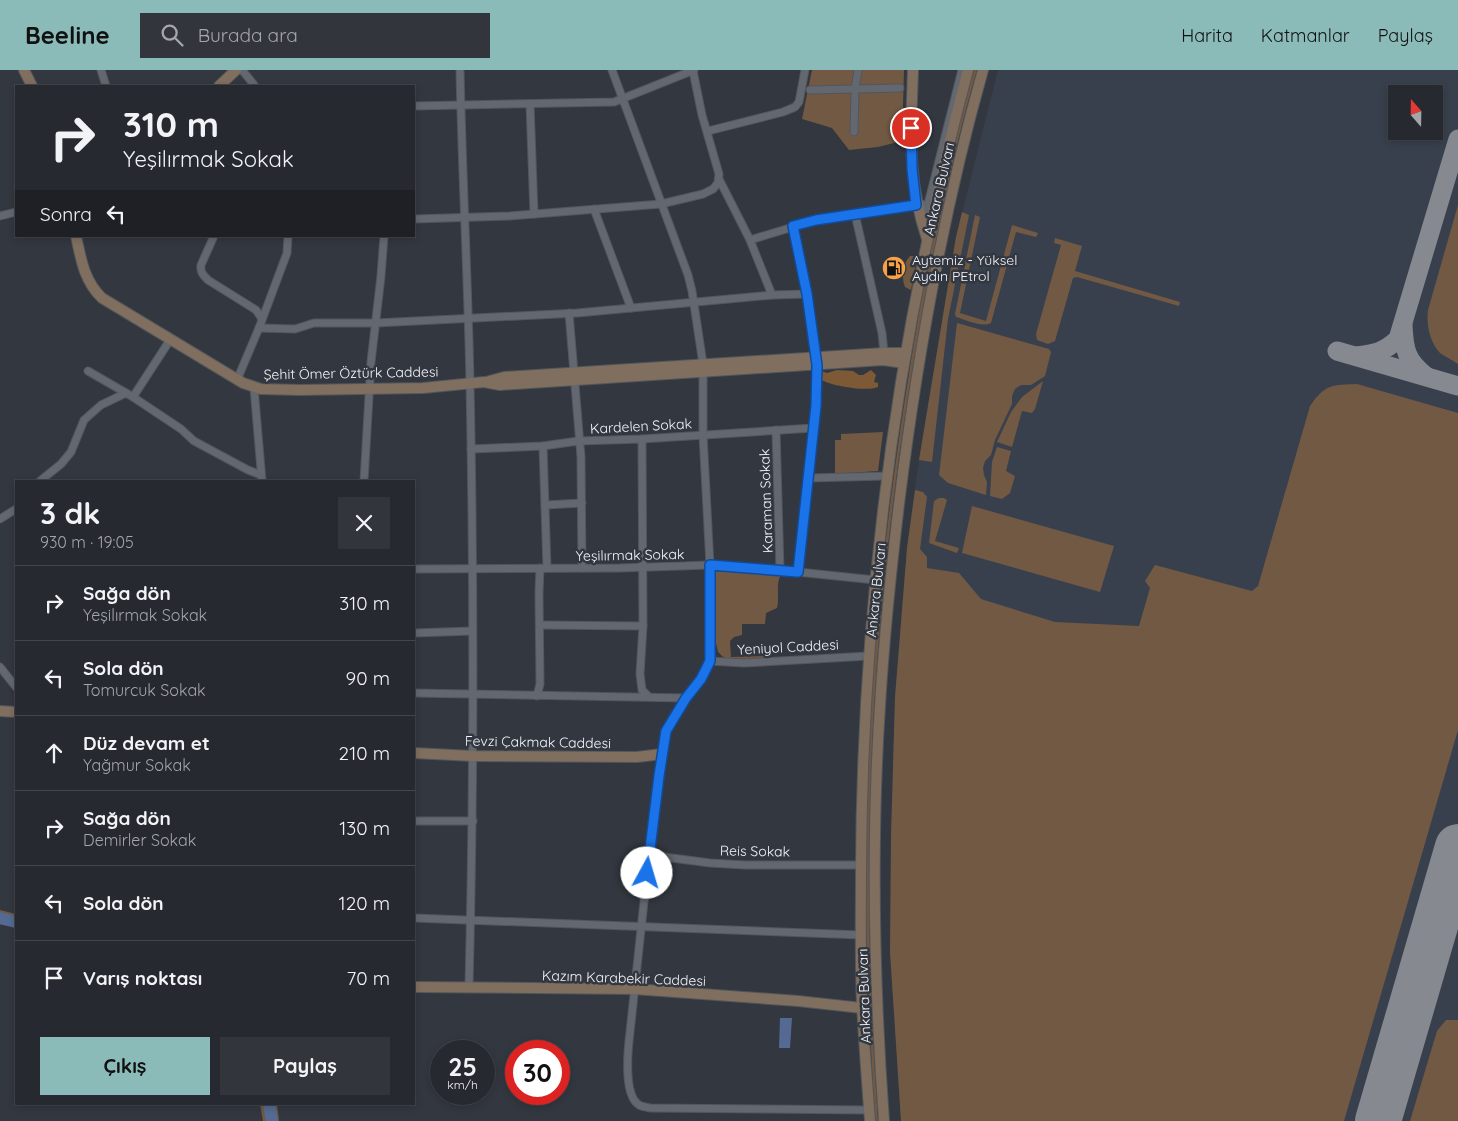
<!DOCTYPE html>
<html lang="tr">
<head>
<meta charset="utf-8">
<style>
	:root { --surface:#26292f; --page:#32353b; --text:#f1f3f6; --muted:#a4a6aa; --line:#42454b; --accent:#8bbbb9 }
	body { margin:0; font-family:Quicksand,sans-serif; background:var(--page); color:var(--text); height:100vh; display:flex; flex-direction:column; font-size:19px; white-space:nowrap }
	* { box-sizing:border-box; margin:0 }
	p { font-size:16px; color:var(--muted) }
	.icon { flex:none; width:28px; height:28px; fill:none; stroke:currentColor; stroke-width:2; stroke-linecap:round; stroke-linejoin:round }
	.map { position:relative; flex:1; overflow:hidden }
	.details { position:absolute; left:15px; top:410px; width:400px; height:625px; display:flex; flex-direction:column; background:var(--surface); border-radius:0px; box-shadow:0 2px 8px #0003,0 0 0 1px var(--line) }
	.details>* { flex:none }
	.hud { position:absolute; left:15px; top:15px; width:400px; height:152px; border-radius:0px; box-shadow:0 2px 8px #0003,0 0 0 1px var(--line); background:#26292f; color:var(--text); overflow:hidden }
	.needle { width:32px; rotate:340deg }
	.controls { position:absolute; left:1388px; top:15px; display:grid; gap:10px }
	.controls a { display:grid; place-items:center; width:55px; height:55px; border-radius:0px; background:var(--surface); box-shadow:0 2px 8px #0003,0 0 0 1px var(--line); font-size:25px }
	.speed { position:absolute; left:430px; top:970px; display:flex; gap:10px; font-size:25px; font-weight:700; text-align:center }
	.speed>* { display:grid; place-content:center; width:65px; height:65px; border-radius:50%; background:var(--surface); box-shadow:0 2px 8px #0003,0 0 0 1px var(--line); line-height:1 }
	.speed small { font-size:12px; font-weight:400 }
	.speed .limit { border:8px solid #d22; background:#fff; color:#111 }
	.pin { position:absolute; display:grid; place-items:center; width:42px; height:42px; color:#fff; margin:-21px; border:2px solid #fff; border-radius:50%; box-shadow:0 1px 5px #0007 }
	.me { position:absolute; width:55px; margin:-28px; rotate:6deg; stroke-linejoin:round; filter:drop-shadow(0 0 4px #0008) }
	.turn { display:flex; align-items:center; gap:18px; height:105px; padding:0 25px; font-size:22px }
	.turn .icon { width:65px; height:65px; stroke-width:2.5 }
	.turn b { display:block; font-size:35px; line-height:42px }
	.then { display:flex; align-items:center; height:48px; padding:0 25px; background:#0003; gap:10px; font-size:19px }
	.round { display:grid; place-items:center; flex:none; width:52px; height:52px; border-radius:0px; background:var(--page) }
	.head { display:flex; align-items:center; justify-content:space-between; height:85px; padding:0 25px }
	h1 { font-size:30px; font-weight:800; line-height:38px }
	.button { display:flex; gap:10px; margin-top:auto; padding:10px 25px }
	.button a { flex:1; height:58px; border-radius:0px; background:var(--accent); color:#111; font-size:20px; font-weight:800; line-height:58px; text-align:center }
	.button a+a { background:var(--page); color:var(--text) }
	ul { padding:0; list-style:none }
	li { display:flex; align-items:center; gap:15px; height:75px; padding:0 25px; border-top:1px solid var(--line) }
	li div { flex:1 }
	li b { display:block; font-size:19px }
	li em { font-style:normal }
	header { display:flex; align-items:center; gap:30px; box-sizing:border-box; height:70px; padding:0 25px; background:var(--accent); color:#111 }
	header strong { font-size:24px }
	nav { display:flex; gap:28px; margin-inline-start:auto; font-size:18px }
	.search { width:350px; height:45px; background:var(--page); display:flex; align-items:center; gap:12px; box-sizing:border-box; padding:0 18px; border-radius:0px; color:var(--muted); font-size:19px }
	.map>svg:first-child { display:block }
	.built { fill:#38404d; fill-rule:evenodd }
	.green { fill:#725943 }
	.forest { fill:#7e5935 }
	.water { fill:#546a93 }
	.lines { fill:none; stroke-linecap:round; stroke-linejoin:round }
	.river { stroke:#546a93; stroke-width:12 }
	.taxiway { stroke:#868990; stroke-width:19 }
	.runway { stroke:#868990; stroke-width:46 }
	.street-casing { stroke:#52565c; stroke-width:9 }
	.secondary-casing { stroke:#52565c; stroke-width:12 }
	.street { stroke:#636870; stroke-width:7 }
	.secondary { stroke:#806f5f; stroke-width:10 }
	.route-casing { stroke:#114b97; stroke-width:12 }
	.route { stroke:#1a73e8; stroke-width:9 }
	.labels { text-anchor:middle; stroke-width:5; stroke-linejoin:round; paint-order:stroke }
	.street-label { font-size:14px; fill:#f2f5fa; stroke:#33373f }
	.poi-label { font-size:14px; fill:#f2f5fa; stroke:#33373f; text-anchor:start }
</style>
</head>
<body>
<header>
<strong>Beeline</strong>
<div class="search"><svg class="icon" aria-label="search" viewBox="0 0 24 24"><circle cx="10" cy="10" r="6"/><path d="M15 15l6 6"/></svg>Burada ara</div>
<nav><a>Harita</a><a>Katmanlar</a><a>Paylaş</a></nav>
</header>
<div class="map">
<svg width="1458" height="1051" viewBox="0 0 1458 1051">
	<rect width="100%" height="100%" fill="#33373f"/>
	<path class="built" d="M 998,0 L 1458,0 L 1458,1051 L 901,1051 L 890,882 L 891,766 L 895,627 L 907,478 L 919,390 L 956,167 ZM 1396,24 L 1434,24 L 1434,61 L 1396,61 Z"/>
	<g class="green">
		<path d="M 812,0 L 904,0 L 902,71 L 878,77 L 849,80 L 832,58 L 802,49 Z"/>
		<path d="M 974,0 L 977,0 C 953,81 937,166 921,250 C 892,410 874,574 870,737 C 867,842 871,946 878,1051 L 875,1051 C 868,936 863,820 867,705 C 873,568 888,432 910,297 C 926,197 945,97 974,0 Z"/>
		<path d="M 1458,135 L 1458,294 C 1453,290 1445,287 1440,283 C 1430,272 1426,255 1428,240 Z"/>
		<path d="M 962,142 L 969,145 L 948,249 L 932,392 L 919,390 L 956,167 Z"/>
		<path d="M 975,145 L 980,147 L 960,243 L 986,251 L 1012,155 L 1038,163 L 1036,167 L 1016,162 L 991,253 C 982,258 967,250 956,247 L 955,244 Z"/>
		<path d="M 1055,168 L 1082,176 L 1075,201 L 1180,232 L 1179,236 L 1077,207 L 1073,208 L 1055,271 L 1048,274 L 1037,270 L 1036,264 L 1061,175 L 1054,173 Z"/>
		<path d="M 910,186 L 917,186 L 911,220 L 905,217 C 901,208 903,193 910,186 Z"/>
		<path d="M 957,253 L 1049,279 L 1051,282 L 1045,306 L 1031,315 L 1021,315 L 1015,319 L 1012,326 L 1012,334 L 995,370 L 991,385 L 985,391 L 983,398 L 984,405 L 987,412 L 986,425 L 948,413 L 939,405 Z"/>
		<path d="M 1043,311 L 1035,339 L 1032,343 L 1022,341 L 1012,377 L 997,372 L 1011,342 L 1022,327 Z"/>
		<path d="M 1357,314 L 1458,343 L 1458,660 L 1344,1051 L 901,1051 L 890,882 L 891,766 L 895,627 L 907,478 L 915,420 L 923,422 L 927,427 L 920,479 L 927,487 L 927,498 L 959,503 L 981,529 L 1055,552 L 1139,556 L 1150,518 L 1145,511 L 1155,495 L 1252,521 L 1258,516 L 1310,336 C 1325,314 1332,315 1357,314 Z"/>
		<path d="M 883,362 L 878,401 L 835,404 L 835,370 L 841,370 L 841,364 Z"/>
		<path d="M 997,377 L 1011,381 L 1006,401 L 1015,406 L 1010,423 L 1002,429 L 990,426 L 992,392 Z"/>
		<path d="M 939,428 L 944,428 L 947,430 L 935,471 L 959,478 L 957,483 L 929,473 L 934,431 Z"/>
		<path d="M 972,436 L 1114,476 L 1100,522 L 962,483 Z"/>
		<path d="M 715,501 L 781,505 C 775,514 780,527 777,538 L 766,543 L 765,554 L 742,554 L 742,565 L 734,567 L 730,571 L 731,587 L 767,586 L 767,589 L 728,590 L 722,586 L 718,582 L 715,569 Z"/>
		<path d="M 0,840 L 16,844 L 16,858 L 0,853 Z"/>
		<path d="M 1446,950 L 1458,950 L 1458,1051 L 1410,1051 L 1437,961 Z"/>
		<path d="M 260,1034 L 277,1034 L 279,1051 L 263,1051 Z"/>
	</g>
	<path class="forest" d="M 837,300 L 853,301 L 859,305 L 863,305 L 871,300 L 876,305 L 874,312 L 878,313 L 878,317 C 867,322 830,316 820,309 L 821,301 L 827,303 Z"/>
	<path class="water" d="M 780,948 L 792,948 L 790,978 L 779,978 Z"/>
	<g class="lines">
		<g class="river">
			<path d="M 0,848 L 16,852"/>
			<path d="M 269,1034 L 272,1051"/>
		</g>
		<g class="taxiway">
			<path d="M 1403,255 C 1404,279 1406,291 1426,306"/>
			<path d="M 1337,281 L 1458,316"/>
			<path d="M 1356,286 C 1375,284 1384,282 1398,269 L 1458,69"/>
		</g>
		<path class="runway" d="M 1378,1051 L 1458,777"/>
		<g class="street-casing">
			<g id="street">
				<path d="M 101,0 L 106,16"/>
				<path d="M 242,0 L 255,16"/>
				<path d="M 460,0 C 462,104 468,209 470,313 C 474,514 474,715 469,916"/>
				<path d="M 612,0 L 688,205 L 692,221 L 703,294 L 703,365 L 710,495 L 710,591 L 701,609 L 686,628 L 666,661 L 649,785 L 630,962 C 628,978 623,1025 639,1035 C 642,1037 647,1037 650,1038 L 869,1040"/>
				<path d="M 810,20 L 900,18"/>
				<path d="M 530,34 L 534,144"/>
				<path d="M 414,36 L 614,32 L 694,0"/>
				<path d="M 708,61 L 783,42 L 795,37 L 799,32 L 805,0"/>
				<path d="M 854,62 L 855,20 L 858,0"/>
				<path d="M 719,109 L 750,170 L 772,225"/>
				<path d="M 922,134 L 924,142 L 926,142 L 962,0"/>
				<path d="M 594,139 L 631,238"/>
				<path d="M 855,144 L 882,263 L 884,283"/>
				<path d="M 0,146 L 16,142"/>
				<path d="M 414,149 L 509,146 L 661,134 L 703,124 L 713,119 L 718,113 L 719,104 L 702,45 L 693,1"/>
				<path d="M 793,156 L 807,224 L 817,295 L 816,337 L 798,502"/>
				<path d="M 214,166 L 201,195 C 200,202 203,205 208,210 L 256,240 L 262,249"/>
				<path d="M 750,170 L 816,150 L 916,135"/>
				<path d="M 569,243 L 581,387 L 582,498"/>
				<path d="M 259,258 L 295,259 L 314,253 L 376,253 L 577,243 L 772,225 L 807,224"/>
				<path d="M 88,301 L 133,327 L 181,359 L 194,371 L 248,400 L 261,405"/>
				<path d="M 237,310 L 259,258 L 287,183 L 288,166"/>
				<path d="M 254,318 L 262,411"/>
				<path d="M 133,327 L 170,270"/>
				<path d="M 776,360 L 780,500"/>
				<path d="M 642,369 L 643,556 L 640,604 L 642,620 L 648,626"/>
				<path d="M 543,376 L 547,498"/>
				<path d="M 471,379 L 543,376 L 578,371 L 642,369 L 813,358"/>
				<path d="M 808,408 L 887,406"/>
				<path d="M 40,411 L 61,394 L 71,382 L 84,350 L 101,335 L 126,323"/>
				<path d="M 364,411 L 371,292 L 381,206 L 384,166"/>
				<path d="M 545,435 L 582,433"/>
				<path d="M 0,449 L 16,439"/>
				<path d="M 414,499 L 620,498 L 710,495 L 798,502 L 875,510"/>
				<path d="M 540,555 L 643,556"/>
				<path d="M 414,563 L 472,561"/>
				<path d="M 710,591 L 744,593 L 868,586"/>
				<path d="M 0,597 L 16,617"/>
				<path d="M 414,623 L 686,628"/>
				<path d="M 537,626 L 540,614 L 539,523 L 540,498"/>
				<path d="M 414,751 L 473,751"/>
				<path d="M 649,785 L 710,793 L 745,795 L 861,795"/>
				<path d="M 414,848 L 861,865"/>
			</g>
		</g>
		<g class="secondary-casing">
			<g id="secondary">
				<path d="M 24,0 L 32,16"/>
				<path d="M 913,0 C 911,61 907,110 927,169"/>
				<path d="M 219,16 L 236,0"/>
				<path d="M 76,166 C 81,189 84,211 102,228 L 243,313 L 261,319 L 300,320 L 423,318 L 484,312 L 500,315 L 883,290 L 904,293"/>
				<path d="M 486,312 L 504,307 L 884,283 L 906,283"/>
				<path d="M 0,641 L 16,642"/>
				<path d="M 414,683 L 473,686 L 637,687 L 662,684"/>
				<path d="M 414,917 L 634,919 L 798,931 L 862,938"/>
				<path d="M 870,1051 C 867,1012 864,973 862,934 C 860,890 861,845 861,801 C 862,531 898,261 968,0"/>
				<path d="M 884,1051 C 874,913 871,774 880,636 C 884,568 891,501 899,434 C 917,288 943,142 983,0"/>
			</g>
		</g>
		<use href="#street" class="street"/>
		<use href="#secondary" class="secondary"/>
	</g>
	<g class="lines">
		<g class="route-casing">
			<path id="route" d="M 647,803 L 659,706 L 666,661 L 686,628 L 701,609 L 710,591 L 710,495 L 798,502 L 816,336 L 817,295 L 807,224 L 793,156 L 816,150 L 916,135 L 912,99 L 911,58"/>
		</g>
		<use href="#route" class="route"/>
	</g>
	<defs>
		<g id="fuel-disc" transform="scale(1.25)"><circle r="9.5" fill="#f7a248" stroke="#33373f"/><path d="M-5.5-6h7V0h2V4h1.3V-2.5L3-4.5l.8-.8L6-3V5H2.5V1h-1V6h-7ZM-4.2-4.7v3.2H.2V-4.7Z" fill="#111"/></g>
	</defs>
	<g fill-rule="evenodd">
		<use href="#fuel-disc" x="894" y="198"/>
	</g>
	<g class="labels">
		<g class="street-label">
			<text transform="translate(939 119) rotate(-77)" y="5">Ankara Bulvarı</text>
			<text transform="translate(351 303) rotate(-1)" y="5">Şehit Ömer Öztürk Caddesi</text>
			<text transform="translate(641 356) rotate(-3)" y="5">Kardelen Sokak</text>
			<text transform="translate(766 431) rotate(-92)" y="5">Karaman Sokak</text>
			<text transform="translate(630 485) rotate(-1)" y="5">Yeşilırmak Sokak</text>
			<text transform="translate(876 520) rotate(-84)" y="5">Ankara Bulvarı</text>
			<text transform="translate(788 577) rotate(-3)" y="5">Yeniyol Caddesi</text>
			<text transform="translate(538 672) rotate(1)" y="5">Fevzi Çakmak Caddesi</text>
			<text transform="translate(755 781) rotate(1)" y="5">Reis Sokak</text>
			<text transform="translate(624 908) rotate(2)" y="5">Kazım Karabekir Caddesi</text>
			<text transform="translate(864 926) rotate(-92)" y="5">Ankara Bulvarı</text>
		</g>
		<g class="poi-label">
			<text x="912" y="195">Aytemiz - Yüksel<tspan x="912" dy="16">Aydın PEtrol</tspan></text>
		</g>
	</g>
</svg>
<div class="controls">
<a><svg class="needle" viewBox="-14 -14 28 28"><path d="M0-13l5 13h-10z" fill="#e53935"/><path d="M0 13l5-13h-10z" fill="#a4a6aa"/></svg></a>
</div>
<div class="speed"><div>25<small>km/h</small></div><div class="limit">30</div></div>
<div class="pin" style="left:911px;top:58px;background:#d93025"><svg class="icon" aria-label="arrive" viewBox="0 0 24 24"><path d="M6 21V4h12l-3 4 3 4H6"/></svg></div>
<svg class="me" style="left:647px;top:803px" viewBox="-20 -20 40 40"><circle r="19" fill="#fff"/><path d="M0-13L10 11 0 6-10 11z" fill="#1a73e8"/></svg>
<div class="hud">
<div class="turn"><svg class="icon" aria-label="right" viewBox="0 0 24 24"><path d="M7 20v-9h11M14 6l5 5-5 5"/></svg><div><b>310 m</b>Yeşilırmak Sokak</div></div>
<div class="then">Sonra<svg class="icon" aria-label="left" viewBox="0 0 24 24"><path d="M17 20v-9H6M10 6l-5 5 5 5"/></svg></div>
</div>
<section class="details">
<div class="head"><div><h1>3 dk</h1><p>930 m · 19:05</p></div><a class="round"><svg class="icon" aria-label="close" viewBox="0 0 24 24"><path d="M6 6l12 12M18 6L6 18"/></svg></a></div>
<ul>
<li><svg class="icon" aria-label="right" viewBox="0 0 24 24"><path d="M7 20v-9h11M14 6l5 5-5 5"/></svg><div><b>Sağa dön</b><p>Yeşilırmak Sokak</p></div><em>310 m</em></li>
<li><svg class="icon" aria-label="left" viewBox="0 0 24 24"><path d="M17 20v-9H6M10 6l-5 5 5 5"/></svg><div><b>Sola dön</b><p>Tomurcuk Sokak</p></div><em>90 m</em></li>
<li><svg class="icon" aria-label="ahead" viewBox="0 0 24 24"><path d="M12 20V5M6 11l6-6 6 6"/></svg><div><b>Düz devam et</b><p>Yağmur Sokak</p></div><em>210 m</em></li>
<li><svg class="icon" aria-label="right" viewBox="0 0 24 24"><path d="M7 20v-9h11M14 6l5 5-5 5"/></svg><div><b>Sağa dön</b><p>Demirler Sokak</p></div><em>130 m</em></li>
<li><svg class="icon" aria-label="left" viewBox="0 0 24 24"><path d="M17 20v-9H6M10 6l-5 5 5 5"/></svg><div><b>Sola dön</b></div><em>120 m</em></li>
<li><svg class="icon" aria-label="arrive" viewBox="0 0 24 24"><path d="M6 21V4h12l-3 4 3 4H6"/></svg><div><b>Varış noktası</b></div><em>70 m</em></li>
</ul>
<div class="button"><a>Çıkış</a><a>Paylaş</a></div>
</section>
</div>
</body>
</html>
